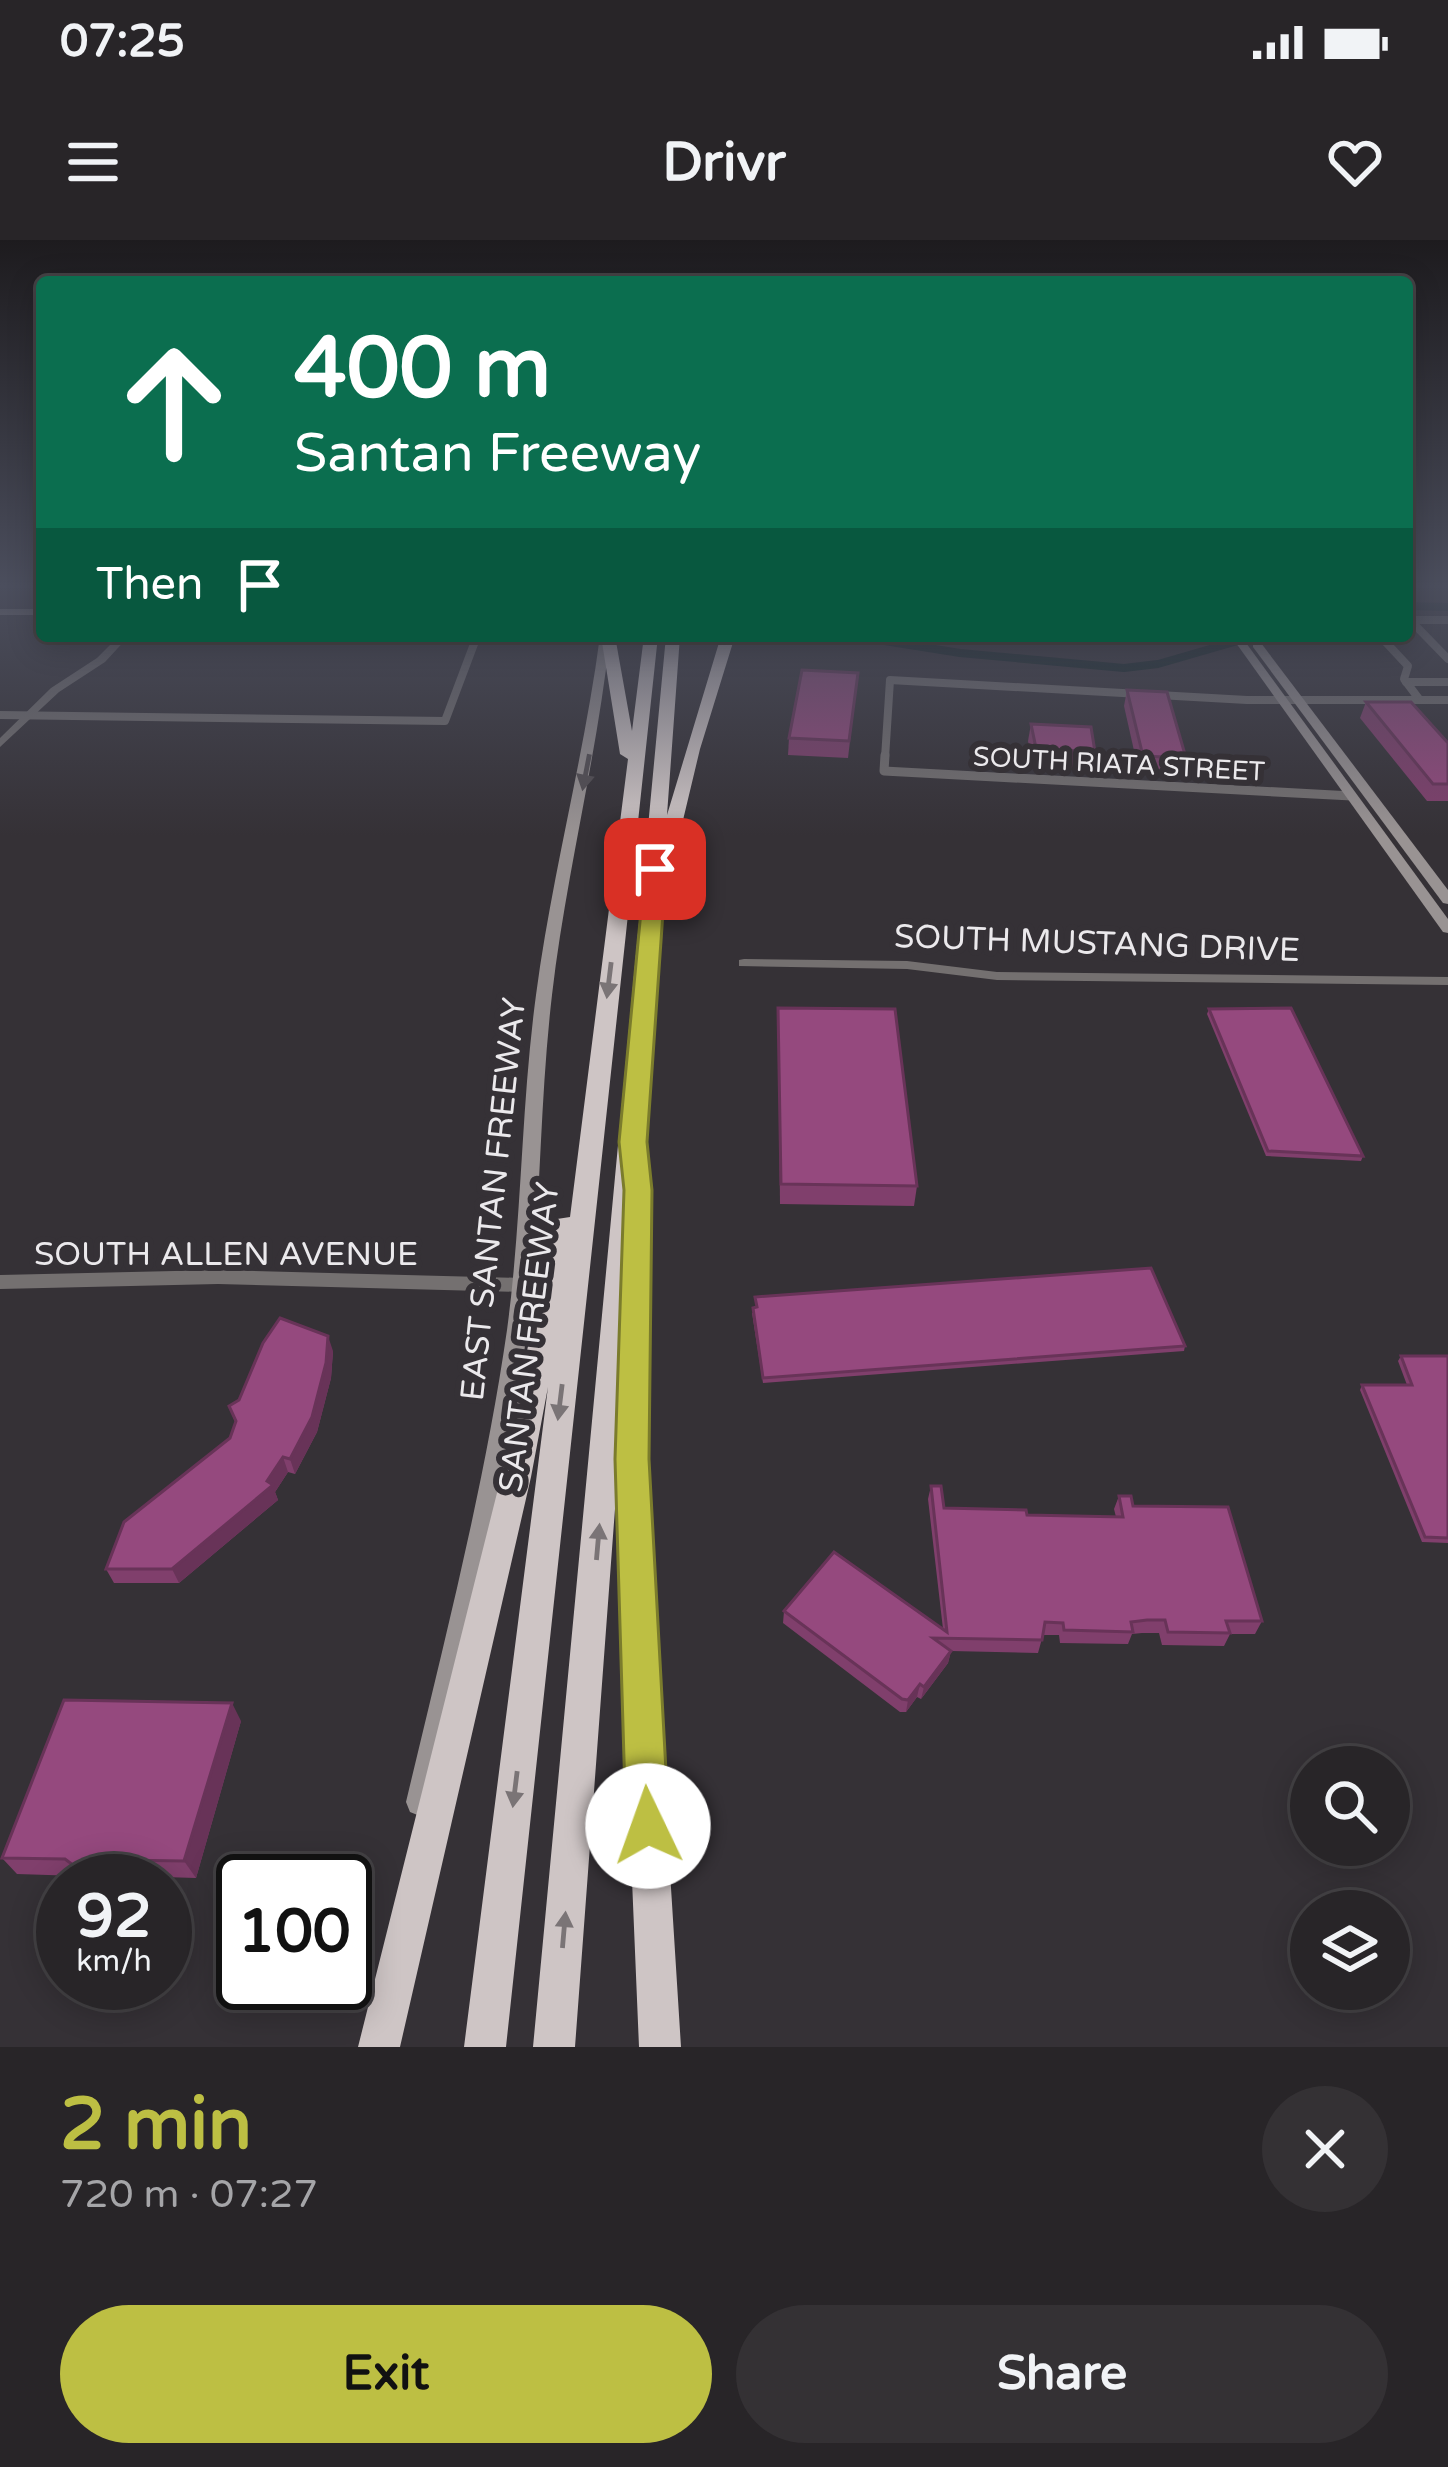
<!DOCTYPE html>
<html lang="en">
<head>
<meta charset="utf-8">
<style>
	:root { --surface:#282528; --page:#343134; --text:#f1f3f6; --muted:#a5a5a8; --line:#444245; --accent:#bdbf43 }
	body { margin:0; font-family:"Varela Round",sans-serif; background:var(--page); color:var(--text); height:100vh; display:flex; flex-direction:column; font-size:45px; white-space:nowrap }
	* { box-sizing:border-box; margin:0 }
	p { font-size:39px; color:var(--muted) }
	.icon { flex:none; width:66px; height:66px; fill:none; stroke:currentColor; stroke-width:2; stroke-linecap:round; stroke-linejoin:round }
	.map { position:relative; height:1807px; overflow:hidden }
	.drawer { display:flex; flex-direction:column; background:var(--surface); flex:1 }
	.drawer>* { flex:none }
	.top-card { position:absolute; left:36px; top:36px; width:1377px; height:366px; border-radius:12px; box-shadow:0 6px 30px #0003,0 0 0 3px var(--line); background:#0b6e4f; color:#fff; overflow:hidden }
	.buttons { position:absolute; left:1290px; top:1506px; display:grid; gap:24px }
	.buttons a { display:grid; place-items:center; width:120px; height:120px; border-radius:50%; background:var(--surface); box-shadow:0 6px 30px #0003,0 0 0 3px var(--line); font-size:60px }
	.speed { position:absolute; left:36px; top:1614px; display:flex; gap:24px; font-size:60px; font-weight:700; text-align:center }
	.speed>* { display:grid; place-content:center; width:156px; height:156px; border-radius:50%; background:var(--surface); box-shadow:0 6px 30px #0003,0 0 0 3px var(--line); line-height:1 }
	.speed small { font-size:30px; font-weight:400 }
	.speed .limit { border:6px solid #111; border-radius:18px; background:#fff; color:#111 }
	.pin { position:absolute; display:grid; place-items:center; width:102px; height:102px; color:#fff; margin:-51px; border-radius:24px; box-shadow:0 6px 18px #0006 }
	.me { position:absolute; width:132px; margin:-66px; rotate:357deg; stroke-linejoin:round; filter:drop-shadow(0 0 9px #0008) }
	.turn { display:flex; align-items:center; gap:42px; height:252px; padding:0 60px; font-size:54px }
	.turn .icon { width:156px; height:156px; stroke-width:2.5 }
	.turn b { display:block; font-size:84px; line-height:102px }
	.then { display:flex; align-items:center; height:114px; padding:0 60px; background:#0003; gap:24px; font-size:45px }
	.round { display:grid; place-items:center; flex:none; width:126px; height:126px; border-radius:63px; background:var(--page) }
	.summary { display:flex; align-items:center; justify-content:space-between; height:204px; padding:0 60px }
	h1 { font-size:72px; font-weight:700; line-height:90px; color:var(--accent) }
	.primary-button { display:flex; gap:24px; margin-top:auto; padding:24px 60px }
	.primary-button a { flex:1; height:138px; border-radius:72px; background:var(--accent); color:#111; font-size:48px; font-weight:700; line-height:138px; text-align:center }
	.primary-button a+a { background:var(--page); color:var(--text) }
	.status { display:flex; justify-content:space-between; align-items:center; height:84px; padding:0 60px; background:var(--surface); direction:ltr }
	.status svg { height:33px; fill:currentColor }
	header { display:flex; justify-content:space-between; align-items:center; height:156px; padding:0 60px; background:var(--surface); font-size:54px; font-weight:700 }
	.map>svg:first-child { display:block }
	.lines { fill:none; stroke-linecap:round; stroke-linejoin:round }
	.canal { stroke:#0b1e1e; stroke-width:8 }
	.minor-far1 { stroke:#747070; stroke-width:8 }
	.minor { stroke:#747070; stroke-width:9 }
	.tertiary { fill:#747070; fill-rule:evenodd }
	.secondary { fill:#999393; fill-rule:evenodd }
	.motorway { fill:#cec5c5; fill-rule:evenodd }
	.wall { fill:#803f6c }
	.shaded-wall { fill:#683358 }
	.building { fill:#95497e; stroke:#683358; stroke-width:3 }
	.oneway { fill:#534e52 }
	.oneway2 { fill:#7a7476 }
	.route { fill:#bdbf43; stroke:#7b7c2c; stroke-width:3 }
	.labels { text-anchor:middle; stroke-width:12; stroke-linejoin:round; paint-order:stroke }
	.far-street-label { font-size:27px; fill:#ebe9ec; stroke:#353136 }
	.street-label { font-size:33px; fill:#ebe9ec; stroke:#353136 }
</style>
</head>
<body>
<div class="status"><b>07:25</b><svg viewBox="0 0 49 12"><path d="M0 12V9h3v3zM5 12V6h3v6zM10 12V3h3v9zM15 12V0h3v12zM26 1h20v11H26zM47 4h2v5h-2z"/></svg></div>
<header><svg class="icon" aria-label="menu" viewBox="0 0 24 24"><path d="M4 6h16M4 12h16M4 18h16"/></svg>Drivr<svg class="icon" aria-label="heart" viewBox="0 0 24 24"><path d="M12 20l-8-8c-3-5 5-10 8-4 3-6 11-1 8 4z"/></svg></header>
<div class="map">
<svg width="1448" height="1807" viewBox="0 0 1448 1807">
	<rect width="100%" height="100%" fill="#353136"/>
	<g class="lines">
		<g class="canal">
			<path d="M 1407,366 L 1448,367"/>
			<path d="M 853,396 L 960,413 L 1124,428 L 1158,424 L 1255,396"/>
		</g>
		<g class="minor-far1">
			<path d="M 1407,380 L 1448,380"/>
			<path d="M 1410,380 L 1448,419"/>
			<path d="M 1380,396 L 1408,426 L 1404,439 L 1419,459"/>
			<path d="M 1406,442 L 1448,442"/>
			<path d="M 0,475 L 445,481 L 477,396"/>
			<path d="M 885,518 L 890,440 L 1247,460 L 1448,460"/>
		</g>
		<path class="minor" d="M 885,515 L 884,531 L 1352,556"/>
		<g class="tertiary">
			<path d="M 119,396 L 129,396 L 105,422 L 59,452 L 0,507 L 0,498 L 51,448 L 97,418 Z"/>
			<path d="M 744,719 L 907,721 L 997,732 L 1448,737 L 1448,745 L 997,740 L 907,729 L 739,726 L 739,720 Z"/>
			<path d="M 218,1030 L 523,1038 L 530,1040 L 532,1045 L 530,1050 L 523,1052 L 218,1044 L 0,1049 L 0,1035 Z"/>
		</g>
		<g class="secondary">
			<rect x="0" y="369" width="42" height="6"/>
			<path d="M 600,396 L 610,396 C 597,517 566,634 552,755 C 539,866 541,979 527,1090 C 508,1249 468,1405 434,1562 L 430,1572 L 420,1576 L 410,1572 L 406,1562 C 443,1406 484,1249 507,1090 C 522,979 521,866 536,755 C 552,634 584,517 600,396 Z"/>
			<path d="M 1231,396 L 1241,396 L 1448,679 L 1448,693 L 1443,692 Z"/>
			<path d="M 1253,403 L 1261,403 L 1448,650 L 1448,664 L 1443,663 L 1253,407 Z"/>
		</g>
		<g class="motorway">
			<path d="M 601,396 L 615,396 L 632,491 L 644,396 L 658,396 L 506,1807 L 464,1807 L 548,1147 L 531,1237 L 400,1807 L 358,1807 L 501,1237 L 553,985 L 557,979 L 570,977 L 628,519 L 620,514 Z"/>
			<path d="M 666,396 L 680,396 L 667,575 L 721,396 L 735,396 L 700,509 L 678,601 L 664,605 L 630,1068 L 643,1071 L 647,1078 L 651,1329 L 681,1807 L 639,1807 L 619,1329 L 619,1215 L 575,1807 L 533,1807 Z"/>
		</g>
	</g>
	<g class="wall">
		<path d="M 858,433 L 848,518 L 788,515 L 789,498 Z"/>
		<path d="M 1127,450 L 1186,518 L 1182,536 L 1139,533 L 1124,466 Z"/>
		<path d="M 1366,462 L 1448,503 L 1448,561 L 1427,561 L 1360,478 Z"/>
		<path d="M 1031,484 L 1095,512 L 1092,529 L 1033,525 L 1028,501 Z"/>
		<path d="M 778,768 L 917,946 L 914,966 L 780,964 Z"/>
		<path d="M 1209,769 L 1363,916 L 1361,921 L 1266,916 L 1207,774 Z"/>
		<path d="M 752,1073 L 1185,1106 L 1184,1111 L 763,1143 Z"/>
		<path d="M 333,1111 L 331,1138 L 317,1192 L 295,1234 L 288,1232 L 275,1252 L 278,1260 L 179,1343 L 114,1343 L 106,1329 L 230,1198 L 235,1182 L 229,1166 Z"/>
		<path d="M 1401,1116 L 1448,1116 L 1448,1303 L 1422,1302 L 1360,1150 L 1362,1145 L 1407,1145 L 1398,1121 Z"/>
		<path d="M 931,1246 L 944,1268 L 1027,1275 L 1116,1277 L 1114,1269 L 1119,1256 L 1133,1266 L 1262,1381 L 1255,1394 L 1230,1394 L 1224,1406 L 1162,1405 L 1159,1393 L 1142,1393 L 1132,1394 L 1128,1404 L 1060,1403 L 1059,1395 L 1043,1395 L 1038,1413 L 951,1411 L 948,1423 L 921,1459 L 917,1457 L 906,1472 L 900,1472 L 783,1383 L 784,1371 L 943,1389 L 928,1259 Z"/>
		<path d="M 241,1481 L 196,1638 L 131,1636 L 120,1641 L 86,1641 L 79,1636 L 17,1634 L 2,1618 Z"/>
	</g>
	<g class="shaded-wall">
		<path d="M 328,1096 L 333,1111 L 331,1138 L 317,1192 L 295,1234 L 290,1219 Z"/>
		<path d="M 283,1217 L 288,1232 L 275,1252 L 278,1260 L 179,1343 L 172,1329 L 267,1241 Z"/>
		<path d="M 951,1411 L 948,1423 L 921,1459 L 924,1447 Z"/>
		<path d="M 920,1444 L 917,1457 L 906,1472 L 908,1460 Z"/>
		<path d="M 232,1463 L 241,1481 L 196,1638 L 184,1621 Z"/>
		<path d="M 118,1620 L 131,1636 L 120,1641 L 102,1641 L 94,1630 Z"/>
	</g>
	<g class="building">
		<path d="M 802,430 L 858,433 L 849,501 L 789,498 Z"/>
		<path d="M 1127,450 L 1167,452 L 1186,518 L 1143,516 Z"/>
		<path d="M 1366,462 L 1411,462 L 1448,503 L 1448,544 L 1433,544 Z"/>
		<path d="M 1031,484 L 1091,487 L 1095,512 L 1036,508 Z"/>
		<path d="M 778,768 L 895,769 L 917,946 L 781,944 Z"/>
		<path d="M 1291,768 L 1363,916 L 1268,911 L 1209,769 Z"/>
		<path d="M 1151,1028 L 1185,1106 L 763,1138 L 753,1068 L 757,1067 L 755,1057 Z"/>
		<path d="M 280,1078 L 328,1096 L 326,1123 L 312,1177 L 290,1219 L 283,1217 L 267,1241 L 273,1245 L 172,1329 L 106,1329 L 124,1282 L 230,1198 L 236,1181 L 229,1166 L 239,1160 L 263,1103 Z"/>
		<path d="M 1401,1116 L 1448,1116 L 1448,1298 L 1425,1297 L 1362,1145 L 1412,1145 Z"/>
		<path d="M 931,1246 L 941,1246 L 944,1268 L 1026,1270 L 1027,1275 L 1123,1277 L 1119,1256 L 1131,1256 L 1133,1266 L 1228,1267 L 1262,1381 L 1226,1381 L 1230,1393 L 1168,1392 L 1165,1380 L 1147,1380 L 1131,1382 L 1133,1392 L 1064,1390 L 1063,1383 L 1045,1382 L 1042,1400 L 933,1398 L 951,1411 L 924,1447 L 920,1444 L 908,1460 L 902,1459 L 784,1371 L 834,1312 L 947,1392 Z"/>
		<path d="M 64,1460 L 232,1463 L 184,1621 L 118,1620 L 94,1630 L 77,1628 L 65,1619 L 2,1618 Z"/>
	</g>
	<defs><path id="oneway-solid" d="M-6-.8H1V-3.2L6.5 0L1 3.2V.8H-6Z" transform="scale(3)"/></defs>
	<use class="oneway" href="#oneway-solid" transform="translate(586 532) rotate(101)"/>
	<g class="oneway2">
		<use href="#oneway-solid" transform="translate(609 740) rotate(97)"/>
		<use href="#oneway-solid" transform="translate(560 1162) rotate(97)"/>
		<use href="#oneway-solid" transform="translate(598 1302) rotate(-85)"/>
		<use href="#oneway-solid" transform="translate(515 1549) rotate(97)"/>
		<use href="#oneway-solid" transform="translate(564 1690) rotate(-85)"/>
	</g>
	<linearGradient id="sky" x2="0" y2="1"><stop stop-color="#1d1b1e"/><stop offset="0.58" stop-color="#4b4e5d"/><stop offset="1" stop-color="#4b4e5d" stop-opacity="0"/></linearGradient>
	<rect width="1448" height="596" fill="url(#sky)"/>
	<path class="route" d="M 655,622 L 666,629 L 647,902 L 652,950 L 649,1219 L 669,1586 L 663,1601 L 648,1607 L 633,1601 L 626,1586 L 615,1219 L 624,950 L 619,902 L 645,629 Z"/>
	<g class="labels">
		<g class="far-street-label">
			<text transform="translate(1119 524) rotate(3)" y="9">SOUTH RIATA STREET</text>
		</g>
		<g class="street-label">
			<text transform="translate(1097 702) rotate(2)" y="12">SOUTH MUSTANG DRIVE</text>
			<text transform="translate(492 959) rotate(-84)" y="12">EAST SANTAN FREEWAY</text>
			<text x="226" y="1025">SOUTH ALLEN AVENUE</text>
			<text transform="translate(528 1097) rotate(-83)" y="12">SANTAN FREEWAY</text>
		</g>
	</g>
</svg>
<div class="buttons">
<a><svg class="icon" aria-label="search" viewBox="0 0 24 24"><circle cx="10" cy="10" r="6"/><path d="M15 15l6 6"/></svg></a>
<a><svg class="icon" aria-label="layers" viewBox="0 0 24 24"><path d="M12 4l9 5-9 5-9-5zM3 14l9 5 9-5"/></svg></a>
</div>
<div class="speed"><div>92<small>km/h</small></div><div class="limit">100</div></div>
<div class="pin" style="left:655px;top:629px;background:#d93025"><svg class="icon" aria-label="arrive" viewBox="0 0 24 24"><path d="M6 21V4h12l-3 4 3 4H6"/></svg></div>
<svg class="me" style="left:648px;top:1586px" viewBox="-20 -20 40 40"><circle r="19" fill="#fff"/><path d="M0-13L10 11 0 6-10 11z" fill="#bdbf43"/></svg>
<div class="top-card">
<div class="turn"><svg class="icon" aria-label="ahead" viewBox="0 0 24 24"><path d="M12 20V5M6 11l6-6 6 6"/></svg><div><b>400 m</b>Santan Freeway</div></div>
<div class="then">Then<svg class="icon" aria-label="arrive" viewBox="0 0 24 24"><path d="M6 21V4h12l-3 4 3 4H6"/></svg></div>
</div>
</div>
<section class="drawer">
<div class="summary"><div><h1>2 min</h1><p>720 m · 07:27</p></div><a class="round"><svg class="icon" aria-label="close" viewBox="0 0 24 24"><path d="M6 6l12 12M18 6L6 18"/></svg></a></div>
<div class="primary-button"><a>Exit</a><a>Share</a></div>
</section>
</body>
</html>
